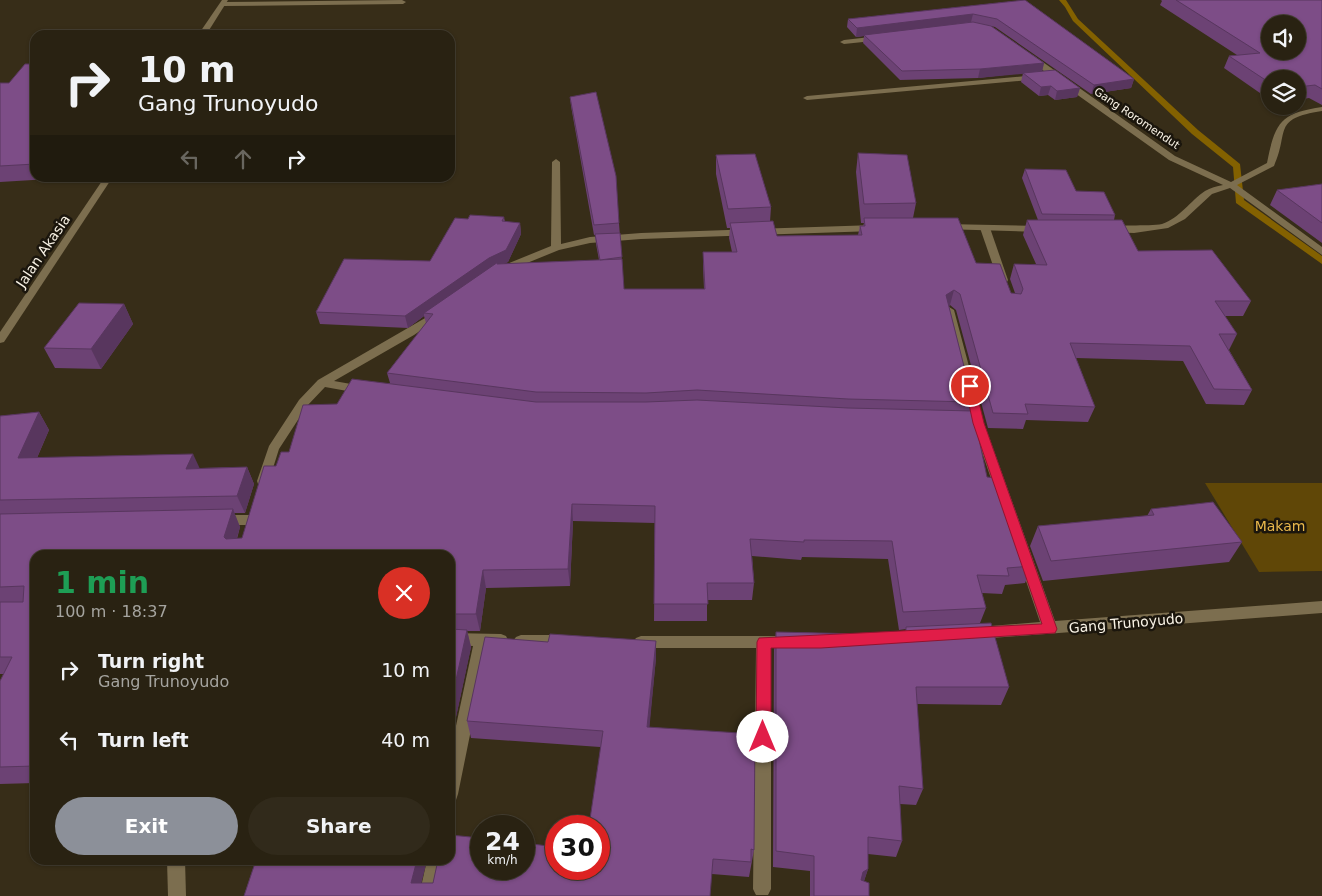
<!DOCTYPE html>
<html lang="en">
<head>
<meta charset="utf-8">
<style>
	:root { --surface:#292212; --page:#312a1b; --text:#f1f3f6; --muted:#a5a49f; --line:#453f32; --accent:#8c9099 }
	body { margin:0; font-family:"DejaVu Sans",sans-serif; background:var(--page); color:var(--text); height:100vh; display:flex; flex-direction:column; font-size:19px; white-space:nowrap }
	* { box-sizing:border-box; margin:0 }
	p { font-size:16px; color:var(--muted) }
	.icon { flex:none; width:28px; height:28px; fill:none; stroke:currentColor; stroke-width:2; stroke-linecap:round; stroke-linejoin:round }
	.map { position:relative; flex:1; overflow:hidden }
	.drawer { position:absolute; left:30px; top:550px; width:425px; height:315px; display:flex; flex-direction:column; background:var(--surface); border-radius:15px; box-shadow:0 1px 4px #0004,0 0 0 1px var(--line) }
	.drawer>* { flex:none }
	.guide { position:absolute; left:30px; top:30px; width:425px; height:152px; border-radius:15px; box-shadow:0 1px 4px #0004,0 0 0 1px var(--line); background:#292212; color:var(--text); overflow:hidden }
	.tools { position:absolute; left:1261px; top:15px; display:grid; gap:10px }
	.tools a { display:grid; place-items:center; width:45px; height:45px; border-radius:50%; background:var(--surface); box-shadow:0 1px 4px #0004,0 0 0 1px var(--line); font-size:25px }
	.speed { position:absolute; left:470px; top:815px; display:flex; gap:10px; font-size:25px; font-weight:700; text-align:center }
	.speed>* { display:grid; place-content:center; width:65px; height:65px; border-radius:50%; background:var(--surface); box-shadow:0 1px 4px #0004,0 0 0 1px var(--line); line-height:1 }
	.speed small { font-size:12px; font-weight:400 }
	.speed .limit { border:8px solid #d22; background:#fff; color:#111 }
	.pin { position:absolute; display:grid; place-items:center; width:42px; height:42px; color:#fff; margin:-21px; border:2px solid #fff; border-radius:50%; box-shadow:0 1px 5px #0007 }
	.me { position:absolute; width:55px; margin:-28px; rotate:0deg; stroke-linejoin:round; filter:drop-shadow(0 0 4px #0008) }
	.turn { display:flex; align-items:center; gap:18px; height:105px; padding:0 25px; font-size:22px }
	.turn .icon { width:65px; height:65px; stroke-width:2.5 }
	.turn b { display:block; font-size:35px; line-height:42px }
	.lanes { display:flex; align-items:center; height:48px; padding:0 25px; background:#0003; justify-content:center; gap:25px; direction:ltr }
	.lanes .off { opacity:.35 }
	.round { display:grid; place-items:center; flex:none; width:52px; height:52px; border-radius:26px; background:var(--page) }
	.summary { display:flex; align-items:center; justify-content:space-between; height:85px; padding:0 25px }
	h1 { font-size:30px; font-weight:800; line-height:38px; color:#1e9e55 }
	.button { display:flex; gap:10px; margin-top:auto; padding:10px 25px }
	.button a { flex:1; height:58px; border-radius:30px; background:var(--accent); color:#fff; font-size:20px; font-weight:800; line-height:58px; text-align:center }
	.button a+a { background:var(--page); color:var(--text) }
	ul { padding:0; list-style:none }
	li { display:flex; align-items:center; gap:15px; height:70px; padding:0 25px }
	li div { flex:1 }
	li b { display:block; font-size:19px }
	li em { font-style:normal }
	.map>svg:first-child { display:block }
	.green { fill:#604707 }
	.lines { fill:none; stroke-linecap:round; stroke-linejoin:round }
	.stream { fill:#836100; fill-rule:evenodd }
	.service { fill:#7c6e4f; fill-rule:evenodd }
	.minor { fill:#7c6e4f; fill-rule:evenodd }
	.tertiary { fill:#7c6e4f; fill-rule:evenodd }
	.wall { fill:#6c4274 }
	.shaded-wall { fill:#58365e }
	.building { fill:#7d4d87; stroke:#58365e; fill-rule:evenodd }
	.route { fill:#e11d48; stroke:#92132f }
	.labels { text-anchor:middle; stroke-width:5; stroke-linejoin:round; paint-order:stroke }
	.far-street-label { font-size:11px; fill:#f9f3e6; stroke:#1b160d }
	.street-label { font-size:14px; fill:#f9f3e6; stroke:#1b160d }
	.park-label { font-size:14px; fill:#eab94c; stroke:#1b160d }
</style>
</head>
<body>
<div class="map">
<svg width="1322" height="896" viewBox="0 0 1322 896">
	<rect width="100%" height="100%" fill="#372d18"/>
	<path class="green" d="M 1205,483 L 1322,483 L 1322,571 L 1259,572 Z"/>
	<g class="lines">
		<path class="stream" d="M 1059,0 L 1066,0 L 1078,19 L 1198,130 L 1240,164 L 1244,200 L 1322,256 L 1322,264 L 1236,203 L 1233,167 L 1192,134 L 1073,21 L 1065,7 Z"/>
		<path class="service" d="M 985,225 L 990,228 L 1008,280 L 1007,282 L 999,282 L 998,280 L 980,228 Z"/>
		<g class="minor">
			<path d="M 402,0 L 406,2 L 403,4 L 223,6 L 220,4 L 223,2 Z"/>
			<path d="M 879,36 L 882,36 L 882,40 L 844,44 L 840,42 L 844,40 Z"/>
			<path d="M 1027,55 L 1033,55 L 1175,156 L 1231,182 L 1267,163 C 1275,123 1280,113 1322,107 L 1322,111 C 1271,119 1290,131 1274,166 L 1237,185 L 1322,247 L 1322,255 L 1230,188 L 1212,194 L 1185,219 L 1168,228 L 1134,233 L 1107,232 L 1105,230 C 1113,223 1149,227 1162,224 C 1180,218 1190,201 1205,191 C 1210,188 1217,186 1223,185 L 1169,160 L 1027,59 Z"/>
			<path d="M 1037,75 L 1041,77 L 1040,79 L 807,100 L 803,98 L 807,96 Z"/>
			<path d="M 556,159 L 560,162 L 561,244 L 590,237 L 641,233 L 875,225 L 880,228 L 875,231 L 641,239 L 590,243 L 559,250 L 505,272 L 497,272 L 497,268 L 551,246 L 552,162 Z"/>
			<path d="M 945,224 L 1040,226 L 1045,229 L 1040,232 L 942,229 L 940,227 Z"/>
			<path d="M 949,307 L 954,310 L 984,423 L 1055,621 L 1322,601 L 1322,613 L 978,639 L 973,637 L 971,633 L 973,629 L 978,627 L 1040,622 L 972,423 L 944,310 Z"/>
			<path d="M 439,310 L 444,313 L 443,315 L 414,335 L 334,381 L 368,387 L 370,390 L 368,393 L 364,394 L 325,387 L 307,406 L 279,449 L 268,484 L 258,484 L 257,481 L 269,446 L 299,400 L 318,380 Z"/>
			<path d="M 221,515 L 251,515 L 256,516 L 258,520 L 256,524 L 251,525 L 221,525 L 216,524 L 214,520 L 216,516 Z"/>
			<path d="M 450,633 L 501,634 L 506,636 L 508,640 L 506,644 L 488,646 L 458,794 L 456,800 L 450,802 L 450,754 L 473,646 L 450,645 Z"/>
			<path d="M 521,635 L 566,635 L 571,637 L 574,641 L 571,645 L 566,647 L 521,647 L 516,645 L 513,641 L 516,637 Z"/>
			<path d="M 641,636 L 791,636 L 796,638 L 799,642 L 796,646 L 771,648 L 771,889 L 768,895 L 756,895 L 753,889 L 756,648 L 641,648 L 636,646 L 633,642 L 636,638 Z"/>
			<path d="M 167,860 L 185,860 L 186,896 L 168,896 Z"/>
			<path d="M 427,860 L 445,860 L 437,896 L 419,896 Z"/>
		</g>
		<g class="tertiary">
			<path d="M 222,0 L 228,0 L 206,35 L 198,35 Z"/>
			<path d="M 104,178 L 112,178 L 4,342 L 0,343 L 0,332 Z"/>
		</g>
	</g>
	<g class="wall">
		<path d="M 1025,0 L 1134,79 L 1131,88 L 1091,94 L 995,27 L 991,26 L 1044,63 L 1042,71 L 1080,88 L 1077,97 L 1055,100 L 1048,95 L 1039,96 L 1021,82 L 1023,73 L 978,78 L 900,80 L 863,43 L 864,36 L 856,37 L 847,27 L 848,19 Z"/>
		<path d="M 1161,0 L 1322,0 L 1322,105 L 1309,98 L 1298,100 L 1298,79 L 1270,79 L 1270,100 L 1224,68 L 1229,56 L 1237,55 L 1160,5 L 1162,1 Z"/>
		<path d="M 35,64 L 35,178 L 66,178 L 0,182 L 0,83 L 9,83 Z"/>
		<path d="M 570,97 L 619,223 L 624,289 L 704,289 L 703,266 L 703,252 L 732,252 L 729,238 L 730,228 L 727,228 L 716,174 L 716,155 L 771,207 L 770,222 L 777,236 L 858,235 L 860,226 L 863,226 L 864,223 L 861,223 L 856,172 L 858,153 L 916,203 L 913,218 L 976,263 L 1011,293 L 1015,293 L 1010,279 L 1014,264 L 1036,264 L 1023,235 L 1027,220 L 1038,220 L 1022,178 L 1025,169 L 1076,191 L 1115,215 L 1114,220 L 1138,251 L 1251,301 L 1243,316 L 1225,316 L 1237,334 L 1229,350 L 1252,390 L 1244,405 L 1206,404 L 1183,361 L 1076,358 L 1095,407 L 1088,422 L 1026,420 L 1023,429 L 988,428 L 956,310 L 950,305 L 949,306 L 973,402 L 970,411 L 987,477 L 1013,531 L 1032,566 L 1025,583 L 1005,585 L 1002,594 L 982,593 L 986,608 L 980,623 L 1009,687 L 1001,705 L 917,704 L 923,789 L 916,805 L 900,804 L 902,841 L 896,857 L 868,854 L 868,869 L 864,881 L 869,896 L 810,896 L 810,871 L 773,867 L 774,650 L 776,632 L 904,635 L 906,629 L 899,630 L 888,559 L 802,557 L 801,560 L 752,556 L 754,583 L 752,600 L 707,600 L 707,621 L 654,621 L 655,523 L 573,521 L 570,586 L 486,588 L 480,631 L 467,631 L 471,647 L 450,745 L 450,555 L 35,555 L 35,783 L 0,784 L 0,681 L 4,674 L 0,674 L 0,416 L 39,412 L 49,430 L 37,458 L 199,468 L 247,467 L 254,484 L 245,513 L 234,513 L 240,527 L 237,539 L 242,538 L 276,466 L 337,404 L 390,383 L 387,373 L 426,323 L 424,316 L 408,328 L 320,324 L 316,312 L 430,261 L 468,219 L 504,217 L 505,222 L 520,223 L 521,234 L 508,262 L 503,264 L 599,260 L 596,244 L 595,235 L 594,235 L 571,106 Z"/>
		<path d="M 1322,184 L 1322,243 L 1270,205 L 1277,190 Z"/>
		<path d="M 124,304 L 133,324 L 101,369 L 55,368 L 44,348 Z"/>
		<path d="M 1151,509 L 1242,542 L 1229,562 L 1043,581 L 1030,546 L 1038,526 L 1147,516 Z"/>
		<path d="M 656,641 L 656,658 L 649,727 L 754,850 L 749,877 L 712,874 L 244,896 L 256,860 L 427,860 L 421,883 L 433,883 L 599,869 L 600,747 L 471,738 L 467,721 L 548,642 Z"/>
	</g>
	<g class="shaded-wall">
		<path d="M 973,14 L 971,22 L 856,37 L 857,28 Z"/>
		<path d="M 1044,63 L 1042,72 L 978,78 L 980,69 Z"/>
		<path d="M 1134,79 L 1131,88 L 1091,94 L 1094,85 Z"/>
		<path d="M 1051,86 L 1048,95 L 1039,96 L 1041,87 Z"/>
		<path d="M 1080,88 L 1077,97 L 1055,100 L 1057,91 Z"/>
		<path d="M 520,223 L 521,234 L 508,262 L 499,266 L 424,313 L 424,316 L 408,328 L 405,316 Z"/>
		<path d="M 954,290 L 950,305 L 942,310 L 946,295 Z"/>
		<path d="M 124,304 L 133,324 L 101,369 L 91,349 Z"/>
		<path d="M 39,412 L 49,430 L 29,476 L 18,458 Z"/>
		<path d="M 193,454 L 201,471 L 186,469 Z"/>
		<path d="M 247,467 L 254,484 L 245,513 L 237,496 Z"/>
		<path d="M 572,504 L 573,521 L 570,586 L 568,569 Z"/>
		<path d="M 233,509 L 240,527 L 232,554 L 224,537 Z"/>
		<path d="M 483,570 L 486,588 L 480,631 L 476,614 Z"/>
		<path d="M 467,630 L 471,647 L 450,745 L 450,707 Z"/>
		<path d="M 656,641 L 656,658 L 648,743 L 647,727 Z"/>
		<path d="M 417,860 L 427,860 L 418,896 L 411,883 Z"/>
		<path d="M 868,869 L 863,884 L 858,888 L 863,872 Z"/>
	</g>
	<g class="building">
		<path d="M 1025,0 L 1134,79 L 1094,85 L 997,19 L 973,14 L 857,28 L 848,19 Z"/>
		<path d="M 1176,0 L 1322,0 L 1322,89 L 1315,85 L 1298,87 L 1298,79 L 1270,79 L 1270,83 L 1229,56 L 1260,53 ZM 1270,24 L 1298,24 L 1298,51 L 1270,51 Z"/>
		<path d="M 973,22 L 991,26 L 1044,63 L 980,69 L 902,71 L 864,35 Z"/>
		<path d="M 25,64 L 35,64 L 35,164 L 0,166 L 0,83 L 9,83 Z"/>
		<path d="M 1055,70 L 1080,88 L 1057,91 L 1051,86 L 1041,87 L 1023,73 Z"/>
		<path d="M 596,92 L 616,176 L 619,223 L 594,225 L 570,97 Z"/>
		<path d="M 858,153 L 907,155 L 916,203 L 864,204 Z"/>
		<path d="M 755,154 L 771,207 L 728,209 L 716,155 Z"/>
		<path d="M 1025,169 L 1066,170 L 1076,191 L 1104,192 L 1115,215 L 1042,214 Z"/>
		<path d="M 1322,184 L 1322,223 L 1277,190 Z"/>
		<path d="M 470,215 L 504,217 L 502,221 L 520,223 L 506,250 L 489,258 L 405,316 L 316,312 L 344,259 L 430,261 L 455,218 L 468,219 Z"/>
		<path d="M 864,218 L 958,218 L 976,263 L 1000,264 L 1011,293 L 1021,294 L 1023,289 L 1014,264 L 1047,265 L 1027,220 L 1122,220 L 1138,251 L 1212,250 L 1251,301 L 1215,301 L 1237,334 L 1219,334 L 1252,390 L 1214,389 L 1190,346 L 1070,343 L 1095,407 L 1025,404 L 1028,414 L 993,413 L 960,294 L 954,290 L 946,295 L 973,402 L 848,399 L 697,390 L 646,393 L 536,392 L 387,373 L 433,314 L 424,313 L 498,262 L 497,264 L 622,259 L 624,289 L 705,289 L 703,252 L 737,252 L 730,223 L 773,221 L 777,236 L 862,235 L 860,226 L 865,226 Z"/>
		<path d="M 620,233 L 622,257 L 600,260 L 595,234 Z"/>
		<path d="M 79,303 L 124,304 L 91,349 L 44,348 Z"/>
		<path d="M 352,379 L 536,402 L 646,402 L 697,400 L 848,408 L 973,411 L 987,477 L 996,478 L 1013,531 L 1020,531 L 1032,566 L 1007,568 L 1009,576 L 977,575 L 986,608 L 903,612 L 892,541 L 804,540 L 804,542 L 750,539 L 754,583 L 707,583 L 708,604 L 654,604 L 655,506 L 572,504 L 568,569 L 483,570 L 476,614 L 450,614 L 450,555 L 35,555 L 35,766 L 0,767 L 0,681 L 12,657 L 0,657 L 0,602 L 23,602 L 24,586 L 0,587 L 0,514 L 233,509 L 224,537 L 226,539 L 242,538 L 264,466 L 276,466 L 281,452 L 289,452 L 303,405 L 337,404 Z"/>
		<path d="M 39,412 L 18,458 L 193,454 L 186,469 L 247,467 L 237,496 L 0,500 L 0,416 Z"/>
		<path d="M 1213,502 L 1242,542 L 1051,561 L 1038,526 L 1154,515 L 1151,509 Z"/>
		<path d="M 991,623 L 1009,687 L 916,687 L 923,789 L 899,786 L 902,841 L 868,837 L 868,869 L 863,872 L 861,880 L 869,883 L 869,896 L 814,896 L 814,856 L 776,851 L 776,632 L 906,635 L 906,627 Z"/>
		<path d="M 450,629 L 467,630 L 450,707 Z"/>
		<path d="M 550,634 L 656,641 L 647,727 L 755,734 L 754,850 L 751,849 L 751,862 L 713,859 L 710,896 L 244,896 L 256,860 L 417,860 L 411,883 L 433,883 L 438,860 L 450,860 L 450,835 L 481,838 L 481,869 L 524,869 L 524,843 L 556,847 L 556,869 L 599,869 L 599,826 L 589,826 L 603,731 L 467,721 L 485,637 L 548,642 Z"/>
	</g>
	<path class="route" d="M 970,383 L 975,386 L 984,423 L 1057,629 L 1055,633 L 821,648 L 771,648 L 771,737 L 768,742 L 763,744 L 758,742 L 756,737 L 757,642 L 759,638 L 1042,624 L 973,423 L 965,386 Z"/>
	<g class="labels">
		<g class="far-street-label">
			<text transform="translate(1137 118) rotate(34)" y="4">Gang Roromendut</text>
		</g>
		<g class="street-label">
			<text transform="translate(43 251) rotate(-56)" y="5">Jalan Akasia</text>
			<text transform="translate(1126 623) rotate(-5)" y="5">Gang Trunoyudo</text>
		</g>
		<g class="park-label">
			<text x="1280" y="531">Makam</text>
		</g>
	</g>
</svg>
<div class="tools">
<a><svg class="icon" aria-label="sound" viewBox="0 0 24 24"><path d="M4 9h4l5-4v14l-5-4H4zM17 9q2 3 0 6"/></svg></a>
<a><svg class="icon" aria-label="layers" viewBox="0 0 24 24"><path d="M12 4l9 5-9 5-9-5zM3 14l9 5 9-5"/></svg></a>
</div>
<div class="speed"><div>24<small>km/h</small></div><div class="limit">30</div></div>
<div class="pin" style="left:970px;top:386px;background:#d93025"><svg class="icon" aria-label="arrive" viewBox="0 0 24 24"><path d="M6 21V4h12l-3 4 3 4H6"/></svg></div>
<svg class="me" style="left:763px;top:737px" viewBox="-20 -20 40 40"><circle r="19" fill="#fff"/><path d="M0-13L10 11 0 6-10 11z" fill="#e11d48"/></svg>
<div class="guide">
<div class="turn"><svg class="icon" aria-label="right" viewBox="0 0 24 24"><path d="M7 20v-9h11M14 6l5 5-5 5"/></svg><div><b>10 m</b>Gang Trunoyudo</div></div>
<div class="lanes"><svg class="icon off" aria-label="left" viewBox="0 0 24 24"><path d="M17 20v-9H6M10 6l-5 5 5 5"/></svg><svg class="icon off" aria-label="ahead" viewBox="0 0 24 24"><path d="M12 20V5M6 11l6-6 6 6"/></svg><svg class="icon" aria-label="right" viewBox="0 0 24 24"><path d="M7 20v-9h11M14 6l5 5-5 5"/></svg></div>
</div>
<section class="drawer">
<div class="summary"><div><h1>1 min</h1><p>100 m · 18:37</p></div><a class="round" style="background:#d93025;color:#fff"><svg class="icon" aria-label="close" viewBox="0 0 24 24"><path d="M6 6l12 12M18 6L6 18"/></svg></a></div>
<ul>
<li><svg class="icon" aria-label="right" viewBox="0 0 24 24"><path d="M7 20v-9h11M14 6l5 5-5 5"/></svg><div><b>Turn right</b><p>Gang Trunoyudo</p></div><em>10 m</em></li>
<li><svg class="icon" aria-label="left" viewBox="0 0 24 24"><path d="M17 20v-9H6M10 6l-5 5 5 5"/></svg><div><b>Turn left</b></div><em>40 m</em></li>
</ul>
<div class="button"><a>Exit</a><a>Share</a></div>
</section>
</div>
</body>
</html>
